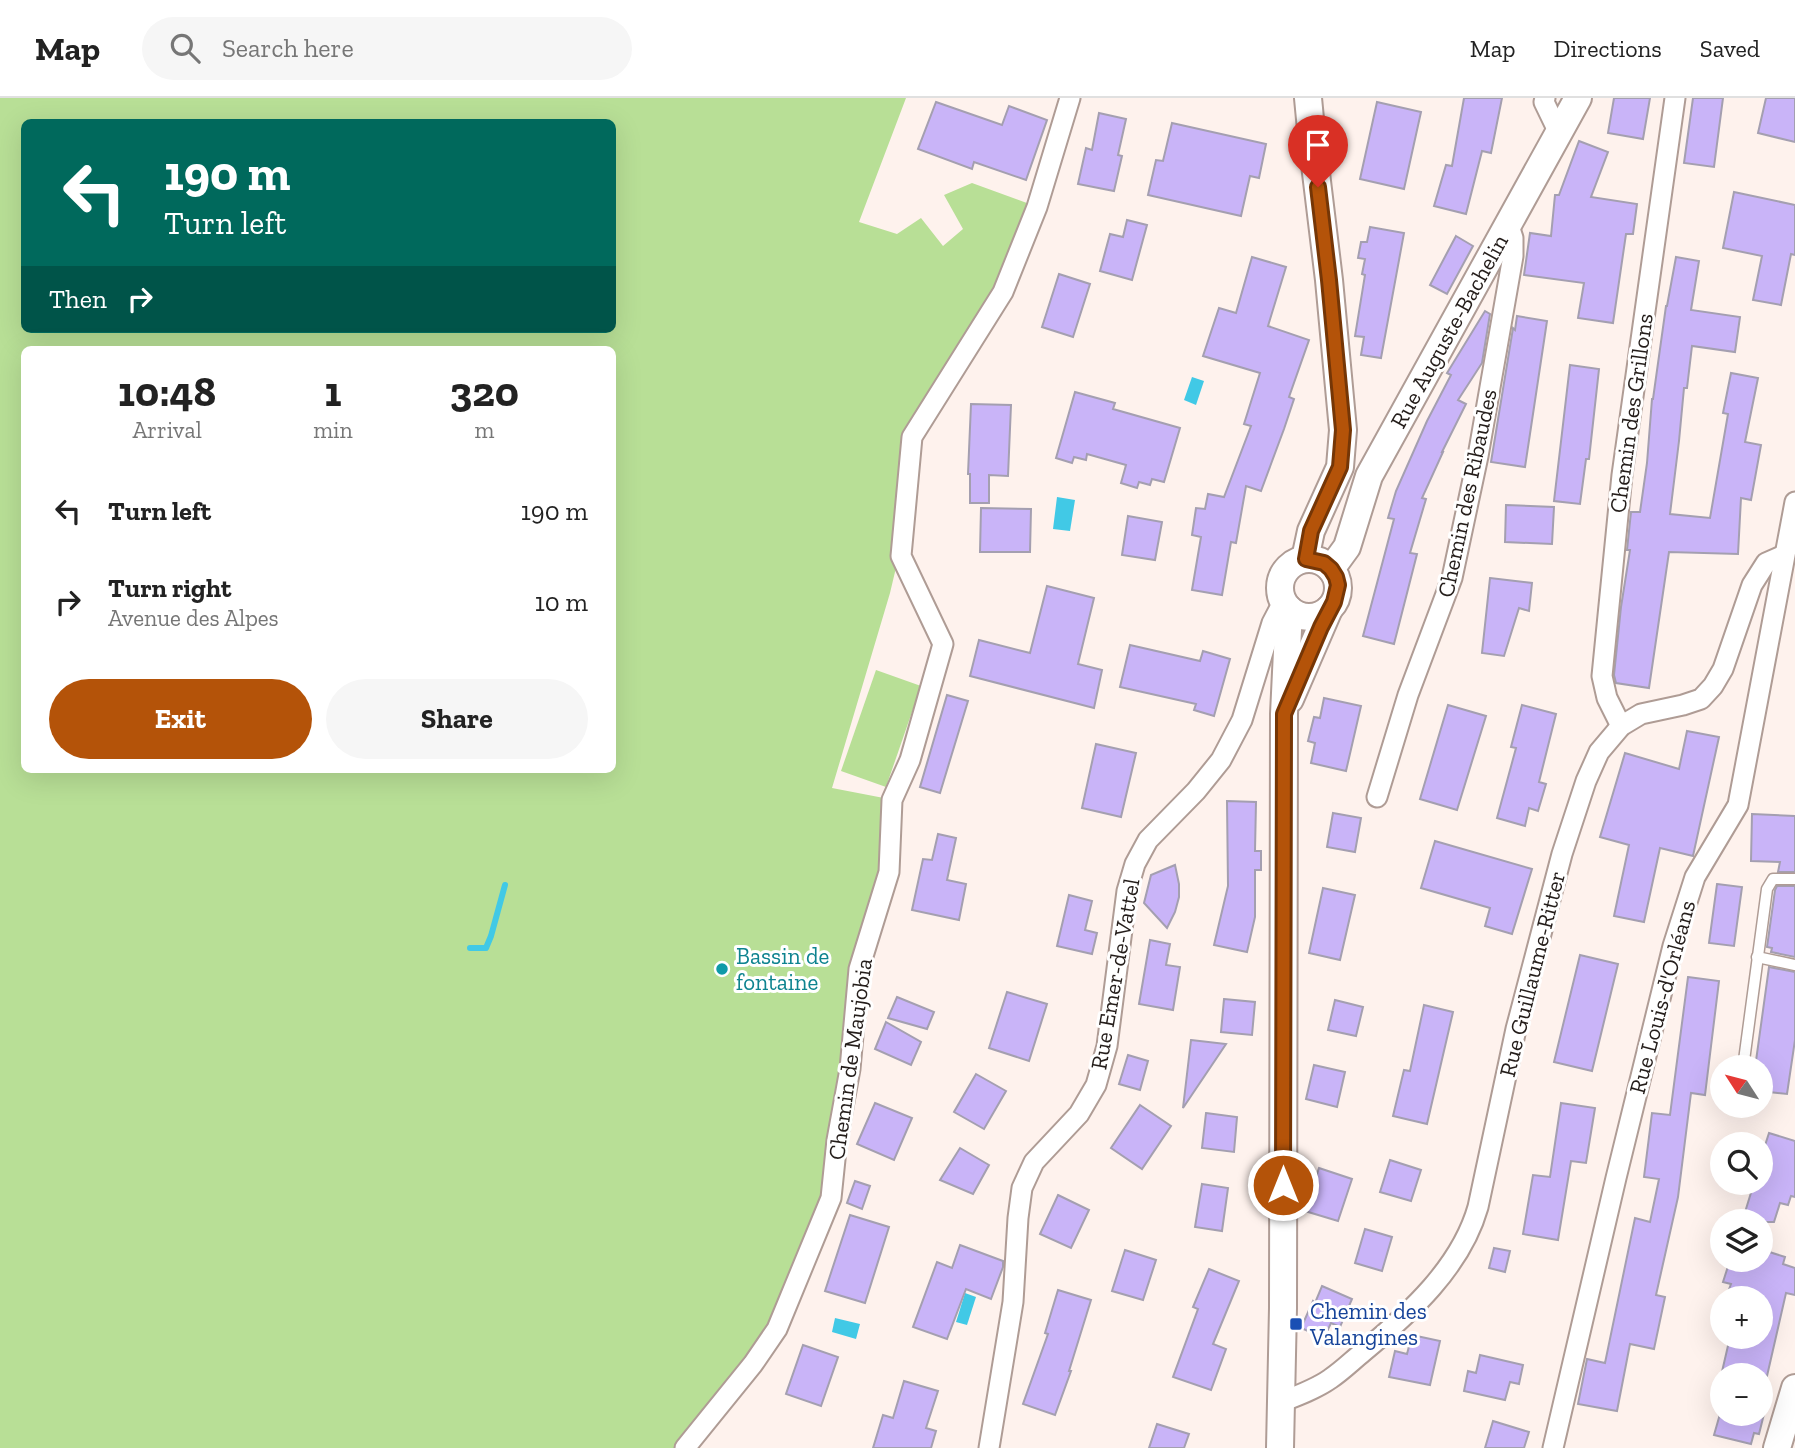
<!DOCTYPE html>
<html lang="en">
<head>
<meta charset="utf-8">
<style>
	:root { --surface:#fff; --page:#f6f6f6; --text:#222; --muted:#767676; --line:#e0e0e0; --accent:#b45309 }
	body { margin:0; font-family:"Zilla Slab",serif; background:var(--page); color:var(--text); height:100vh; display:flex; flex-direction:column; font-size:26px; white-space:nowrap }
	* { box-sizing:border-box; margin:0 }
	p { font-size:23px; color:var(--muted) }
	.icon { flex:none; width:38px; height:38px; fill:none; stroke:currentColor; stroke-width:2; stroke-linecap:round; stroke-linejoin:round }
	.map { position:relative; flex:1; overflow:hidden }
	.drawer { position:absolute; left:21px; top:248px; width:595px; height:427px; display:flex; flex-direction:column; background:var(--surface); border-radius:10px; box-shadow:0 7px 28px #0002 }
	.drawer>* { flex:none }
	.top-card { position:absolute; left:21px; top:21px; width:595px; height:214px; border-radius:10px; box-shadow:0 7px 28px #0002; background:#00695c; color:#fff; overflow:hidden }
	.needle { width:46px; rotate:306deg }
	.buttons { position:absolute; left:1710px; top:957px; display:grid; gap:14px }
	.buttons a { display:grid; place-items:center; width:63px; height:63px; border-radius:50%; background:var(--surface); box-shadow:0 7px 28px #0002; font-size:35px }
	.pin { position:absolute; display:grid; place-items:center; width:60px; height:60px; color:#fff; margin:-72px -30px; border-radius:50% 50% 50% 0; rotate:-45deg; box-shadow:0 0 7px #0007 }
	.pin .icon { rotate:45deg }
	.me { position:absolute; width:77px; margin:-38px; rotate:0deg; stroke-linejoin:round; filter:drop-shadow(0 0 5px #0008) }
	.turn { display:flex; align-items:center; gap:24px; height:147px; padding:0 28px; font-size:32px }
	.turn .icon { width:91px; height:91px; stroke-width:2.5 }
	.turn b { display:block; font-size:49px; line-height:60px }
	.then { display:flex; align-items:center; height:66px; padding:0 28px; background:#0003; gap:14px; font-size:26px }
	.eta { display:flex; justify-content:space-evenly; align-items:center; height:119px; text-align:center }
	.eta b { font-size:42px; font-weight:700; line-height:49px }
	.action { display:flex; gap:14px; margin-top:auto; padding:14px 28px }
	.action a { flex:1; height:80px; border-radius:42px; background:var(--accent); color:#fff; font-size:28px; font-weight:700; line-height:80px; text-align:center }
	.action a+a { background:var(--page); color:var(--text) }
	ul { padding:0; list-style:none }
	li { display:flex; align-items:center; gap:21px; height:91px; padding:0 28px }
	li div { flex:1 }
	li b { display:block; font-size:26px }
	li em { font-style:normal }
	header { display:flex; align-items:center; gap:42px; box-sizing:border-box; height:98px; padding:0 35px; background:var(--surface); border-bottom:2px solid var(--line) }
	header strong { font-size:33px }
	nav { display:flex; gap:38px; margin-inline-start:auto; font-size:24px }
	.search { width:490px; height:63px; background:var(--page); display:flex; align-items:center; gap:18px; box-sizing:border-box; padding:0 24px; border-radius:38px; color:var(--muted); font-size:26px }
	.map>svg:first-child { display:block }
	.green { fill:#b8df96; fill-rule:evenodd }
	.water { fill:#41c9e6 }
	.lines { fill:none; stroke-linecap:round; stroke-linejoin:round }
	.stream { stroke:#41c9e6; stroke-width:6 }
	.building { fill:#c9b4f8; stroke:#a49fb0; stroke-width:2 }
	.lane-casing { stroke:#af9c95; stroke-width:13 }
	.street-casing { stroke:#af9c95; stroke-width:23 }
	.secondary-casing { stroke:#af9c95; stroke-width:30 }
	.lane { stroke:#fff; stroke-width:10 }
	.street { stroke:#fff; stroke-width:19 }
	.secondary { stroke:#fff; stroke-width:26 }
	.route-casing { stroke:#753606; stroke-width:18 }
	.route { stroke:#b45309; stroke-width:12 }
	.culture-dot { fill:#0f9aa8; stroke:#fff; stroke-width:2.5 }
	.transit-dot { fill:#1a4fb4; stroke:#fff; stroke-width:2.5 }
	.labels { text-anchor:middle; stroke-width:6; stroke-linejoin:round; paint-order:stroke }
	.street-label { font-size:23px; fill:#241d1a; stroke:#fff }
	.culture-label { font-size:23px; fill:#0d838f; stroke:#fff; text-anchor:start }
	.transit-label { font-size:23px; fill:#164399; stroke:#fff; text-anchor:start }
</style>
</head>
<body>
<header>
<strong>Map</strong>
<div class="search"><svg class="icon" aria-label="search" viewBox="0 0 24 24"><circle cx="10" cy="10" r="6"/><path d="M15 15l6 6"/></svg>Search here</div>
<nav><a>Map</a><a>Directions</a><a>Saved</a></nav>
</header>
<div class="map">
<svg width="1795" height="1350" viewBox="0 0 1795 1350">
	<rect width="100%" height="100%" fill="#fef2ed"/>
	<g class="green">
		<path d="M 0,0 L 906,0 L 859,124 L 897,136 L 921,120 L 943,148 L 963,131 L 944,97 L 972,85 L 1035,108 L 1001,193 L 909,338 L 899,457 L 890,495 L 832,690 L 889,701 L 887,773 L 825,1092 L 790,1187 L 742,1274 L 680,1350 L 0,1350 ZM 24,24 L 612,24 L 612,231 L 24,231 ZM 24,252 L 612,252 L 612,672 L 24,672 Z"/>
		<path d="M 876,572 L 921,588 L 886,689 L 841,673 Z"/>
	</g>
	<g class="water">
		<path d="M 1192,279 L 1204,283 L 1196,307 L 1184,302 Z"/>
		<path d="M 1057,399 L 1075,402 L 1070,433 L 1053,431 Z"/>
		<path d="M 965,1195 L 976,1199 L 967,1227 L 956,1224 Z"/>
		<path d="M 835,1220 L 860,1226 L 856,1241 L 832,1234 Z"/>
	</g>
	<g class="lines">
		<path class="stream" d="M 470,850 L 486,850 L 491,838 L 505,787"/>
	</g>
	<g class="building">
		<path d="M 1464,0 L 1502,0 L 1491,55 L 1482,53 L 1466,116 L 1434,108 L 1446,67 L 1452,68 Z"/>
		<path d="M 1614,0 L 1650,0 L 1643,41 L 1608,35 Z"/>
		<path d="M 1693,0 L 1723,0 L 1714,69 L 1684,65 Z"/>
		<path d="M 1766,0 L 1795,0 L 1795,44 L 1758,35 Z"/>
		<path d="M 936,4 L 1002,27 L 1009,8 L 1047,22 L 1026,82 L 974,64 L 972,71 L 918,51 Z"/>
		<path d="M 1377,4 L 1421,14 L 1404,91 L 1360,81 Z"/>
		<path d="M 1099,15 L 1126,21 L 1118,57 L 1122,58 L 1114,93 L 1078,86 L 1086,50 L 1092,52 Z"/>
		<path d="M 1172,25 L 1266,46 L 1259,80 L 1250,78 L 1241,118 L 1148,97 L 1156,62 L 1163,63 Z"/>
		<path d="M 1579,43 L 1608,54 L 1591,99 L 1637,106 L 1633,136 L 1626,136 L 1613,225 L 1578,220 L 1584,185 L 1524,177 L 1530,135 L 1551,138 L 1555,97 L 1559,97 Z"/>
		<path d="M 1734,94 L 1795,107 L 1795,157 L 1791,156 L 1781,207 L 1753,202 L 1762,158 L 1723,150 Z"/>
		<path d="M 1127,122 L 1147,127 L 1132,182 L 1100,173 L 1110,136 L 1123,139 Z"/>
		<path d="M 1370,129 L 1404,135 L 1381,260 L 1361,257 L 1364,239 L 1355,238 L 1365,177 L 1362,176 L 1365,161 L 1358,160 L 1361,144 L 1367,144 Z"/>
		<path d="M 1456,138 L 1473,148 L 1447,196 L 1430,187 Z"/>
		<path d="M 1252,159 L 1286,169 L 1268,228 L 1309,242 L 1289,299 L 1294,301 L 1284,331 L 1261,393 L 1246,388 L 1236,445 L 1231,444 L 1222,497 L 1192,492 L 1201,439 L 1192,437 L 1196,410 L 1205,411 L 1208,396 L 1224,399 L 1251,328 L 1244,326 L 1260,275 L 1203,258 L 1219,210 L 1236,215 Z"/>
		<path d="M 1676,159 L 1699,163 L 1691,212 L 1740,219 L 1735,254 L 1692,248 L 1687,290 L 1684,290 L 1679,343 L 1670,416 L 1710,420 L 1728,316 L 1723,315 L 1731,275 L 1758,280 L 1745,344 L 1761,347 L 1751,402 L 1741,400 L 1738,456 L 1669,454 L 1649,590 L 1616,585 L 1614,577 L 1621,509 L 1630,452 L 1627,452 L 1631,414 L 1640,414 L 1647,365 L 1652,301 L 1653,301 L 1666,208 L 1667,208 Z"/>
		<path d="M 1059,176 L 1090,186 L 1073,239 L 1042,229 Z"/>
		<path d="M 1485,213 L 1490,216 L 1482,265 L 1458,302 L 1466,306 L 1442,354 L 1443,354 L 1422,400 L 1426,401 L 1410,455 L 1417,456 L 1394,546 L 1363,538 L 1394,421 L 1388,420 L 1396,393 L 1427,323 L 1451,277 L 1447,275 Z"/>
		<path d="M 1517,218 L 1547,223 L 1525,369 L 1491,364 L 1513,230 L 1515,232 Z"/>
		<path d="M 1570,267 L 1599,271 L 1589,361 L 1586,361 L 1580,406 L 1554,403 Z"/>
		<path d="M 1075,294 L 1115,305 L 1113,311 L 1180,330 L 1164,384 L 1152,381 L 1150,387 L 1139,384 L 1137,390 L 1121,385 L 1126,367 L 1087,356 L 1086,362 L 1074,359 L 1072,365 L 1056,360 Z"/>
		<path d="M 971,306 L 1011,307 L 1008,378 L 989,377 L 989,405 L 970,405 L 970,376 L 968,376 Z"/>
		<path d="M 1506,407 L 1554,409 L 1552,446 L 1505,444 Z"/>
		<path d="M 981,410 L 1031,411 L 1030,454 L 980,454 Z"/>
		<path d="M 1128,418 L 1162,424 L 1155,462 L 1122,457 Z"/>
		<path d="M 1490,480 L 1532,485 L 1529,513 L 1519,510 L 1504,558 L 1482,555 Z"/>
		<path d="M 1047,488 L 1094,500 L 1078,566 L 1102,572 L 1094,610 L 970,578 L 979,542 L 1030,555 Z"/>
		<path d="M 1130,547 L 1200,563 L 1203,553 L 1230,561 L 1214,618 L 1194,612 L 1196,606 L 1120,589 Z"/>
		<path d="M 947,597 L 968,603 L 940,695 L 920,689 Z"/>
		<path d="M 1324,600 L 1361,608 L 1346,673 L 1311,665 L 1315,645 L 1308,643 L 1314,619 L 1320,620 Z"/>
		<path d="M 1448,607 L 1486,618 L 1457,712 L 1420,701 Z"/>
		<path d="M 1522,607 L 1556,616 L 1539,684 L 1546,686 L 1538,713 L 1529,710 L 1525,728 L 1497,720 L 1516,650 L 1511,649 Z"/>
		<path d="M 1687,633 L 1719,639 L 1693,758 L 1660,750 L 1644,824 L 1614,818 L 1629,747 L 1600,739 L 1625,655 L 1679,671 Z"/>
		<path d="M 1096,646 L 1136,655 L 1121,719 L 1082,710 Z"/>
		<path d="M 1227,703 L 1256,704 L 1255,753 L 1261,753 L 1261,772 L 1255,772 L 1255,819 L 1247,854 L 1214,847 L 1228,788 Z"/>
		<path d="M 1333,715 L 1361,720 L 1355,754 L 1327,749 Z"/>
		<path d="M 1752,716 L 1795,718 L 1795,774 L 1778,774 L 1780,764 L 1751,763 Z"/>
		<path d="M 938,736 L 956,740 L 947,782 L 966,786 L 959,822 L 912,812 L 923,761 L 932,762 Z"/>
		<path d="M 1435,743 L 1532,771 L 1512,836 L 1485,828 L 1490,810 L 1421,790 Z"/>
		<path d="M 1175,767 L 1179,786 L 1179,799 L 1175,814 L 1167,830 L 1144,805 L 1151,777 Z"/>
		<path d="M 1717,786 L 1742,789 L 1734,848 L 1709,845 Z"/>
		<path d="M 1777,788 L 1795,788 L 1795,859 L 1771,854 L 1772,850 L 1767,849 L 1775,792 Z"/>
		<path d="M 1323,790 L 1355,797 L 1340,862 L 1309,855 Z"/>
		<path d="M 1069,797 L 1092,803 L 1085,832 L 1097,835 L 1092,856 L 1057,848 Z"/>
		<path d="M 1150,842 L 1170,846 L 1166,867 L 1180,869 L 1173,912 L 1139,906 Z"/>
		<path d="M 1580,857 L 1618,866 L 1592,973 L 1554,964 Z"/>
		<path d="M 1769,869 L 1795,874 L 1795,942 L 1787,996 L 1760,993 L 1760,970 L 1755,970 Z"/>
		<path d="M 1688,879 L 1719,883 L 1705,997 L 1691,995 L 1678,1099 L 1656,1197 L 1665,1199 L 1654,1251 L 1630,1246 L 1617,1313 L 1578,1306 L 1587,1261 L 1605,1265 L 1635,1120 L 1650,1124 L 1659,1081 L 1644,1079 L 1652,1015 L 1670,1017 Z"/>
		<path d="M 1007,894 L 1047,906 L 1029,963 L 989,950 Z"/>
		<path d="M 897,899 L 934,914 L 927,931 L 888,920 Z"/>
		<path d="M 1224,901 L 1255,904 L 1252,937 L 1221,934 Z"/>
		<path d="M 1335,902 L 1363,909 L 1356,938 L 1328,932 Z"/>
		<path d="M 1424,907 L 1453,914 L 1427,1026 L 1393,1018 L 1404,972 L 1410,973 Z"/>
		<path d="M 886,924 L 921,944 L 911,967 L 875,951 Z"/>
		<path d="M 1191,942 L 1226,946 L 1183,1010 Z"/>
		<path d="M 1128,957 L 1148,963 L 1140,992 L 1119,986 Z"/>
		<path d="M 1314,967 L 1345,974 L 1337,1009 L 1306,1001 Z"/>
		<path d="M 976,976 L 1006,993 L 984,1031 L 954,1014 Z"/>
		<path d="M 875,1005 L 912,1020 L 894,1062 L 857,1046 Z"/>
		<path d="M 1561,1005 L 1595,1010 L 1586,1065 L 1571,1063 L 1558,1142 L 1523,1136 L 1533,1077 L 1550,1079 Z"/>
		<path d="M 1140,1007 L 1171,1028 L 1142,1071 L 1111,1050 Z"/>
		<path d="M 1206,1015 L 1237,1019 L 1234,1054 L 1202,1050 Z"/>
		<path d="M 1769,1035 L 1795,1043 L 1795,1099 L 1791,1098 L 1788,1107 L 1780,1105 L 1774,1124 L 1742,1124 L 1754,1085 L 1760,1085 L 1760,1063 Z"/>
		<path d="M 960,1050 L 989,1067 L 973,1096 L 940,1082 Z"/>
		<path d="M 1390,1062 L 1421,1072 L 1411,1103 L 1380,1094 Z"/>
		<path d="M 1319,1070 L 1352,1081 L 1338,1123 L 1305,1113 Z"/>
		<path d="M 855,1083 L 870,1088 L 862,1111 L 847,1105 Z"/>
		<path d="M 1202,1086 L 1228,1090 L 1222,1133 L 1195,1129 Z"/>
		<path d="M 1058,1097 L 1089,1112 L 1071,1150 L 1040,1136 Z"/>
		<path d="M 850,1117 L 889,1129 L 865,1205 L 825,1193 Z"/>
		<path d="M 1365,1131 L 1392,1139 L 1382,1173 L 1355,1165 Z"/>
		<path d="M 960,1147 L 1003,1163 L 1003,1169 L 991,1201 L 966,1191 L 947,1241 L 913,1229 L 937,1164 L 952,1170 Z"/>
		<path d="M 1494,1150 L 1510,1153 L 1505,1174 L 1489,1170 Z"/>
		<path d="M 1760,1151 L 1785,1159 L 1783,1166 L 1795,1170 L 1795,1197 L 1786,1195 L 1767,1278 L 1721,1278 L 1730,1239 L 1760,1239 L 1760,1200 L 1748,1200 L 1728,1194 L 1731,1186 L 1723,1184 L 1730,1162 L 1760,1162 Z"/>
		<path d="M 1125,1152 L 1156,1162 L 1143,1202 L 1112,1193 Z"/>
		<path d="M 1209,1171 L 1239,1183 L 1213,1246 L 1226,1251 L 1211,1292 L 1173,1279 L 1198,1211 L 1193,1209 Z"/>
		<path d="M 1322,1188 L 1352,1201 L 1340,1229 L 1331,1225 L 1324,1240 L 1301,1230 L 1313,1203 L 1315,1205 Z"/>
		<path d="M 1058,1192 L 1091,1202 L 1069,1273 L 1071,1273 L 1055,1317 L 1023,1306 L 1048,1236 L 1045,1235 Z"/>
		<path d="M 1412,1237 L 1440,1243 L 1430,1287 L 1389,1279 L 1395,1253 L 1407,1256 Z"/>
		<path d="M 803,1247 L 838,1259 L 821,1308 L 786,1296 Z"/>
		<path d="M 1480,1257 L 1523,1267 L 1519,1286 L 1510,1284 L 1505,1302 L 1464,1293 L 1468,1273 L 1476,1275 Z"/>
		<path d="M 904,1283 L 938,1293 L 926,1330 L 936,1333 L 931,1350 L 873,1350 L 883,1317 L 893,1320 Z"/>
		<path d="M 1720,1316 L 1764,1316 L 1759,1336 L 1754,1335 L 1751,1346 L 1714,1337 Z"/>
		<path d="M 1493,1323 L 1529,1334 L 1524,1350 L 1485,1350 Z"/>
		<path d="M 1157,1326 L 1189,1336 L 1184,1350 L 1149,1350 Z"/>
	</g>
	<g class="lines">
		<g class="lane-casing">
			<g id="lane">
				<path d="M 1757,859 L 1795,867"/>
				<path d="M 1743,970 L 1767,791 L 1773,781 L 1795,781"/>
			</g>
		</g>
		<g class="street-casing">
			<g id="street">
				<path d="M 1545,0 L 1544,4 L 1559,35"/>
				<path d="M 1621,628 L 1607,600 L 1602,578 L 1622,377 L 1675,0"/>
				<path d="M 1377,699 L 1408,597 L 1452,480 L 1478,358 L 1513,158 L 1513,140 L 1508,125"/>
				<path d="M 1281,1304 C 1297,1298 1316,1291 1330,1281 C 1342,1273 1352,1263 1363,1254 C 1410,1215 1461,1169 1478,1109 L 1516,931 L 1562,756 L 1586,683 L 1599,654 L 1621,628 L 1641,616 L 1683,607 L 1701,601 L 1713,588 L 1723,571 L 1752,487 L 1766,465 L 1784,457"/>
				<path d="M 685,1350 L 753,1266 L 777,1231 L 831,1100 L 837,1042 L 850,971 L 859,871 L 889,774 L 892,702 L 910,662 L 943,546 L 901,458 L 912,339 L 1003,194 L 1037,109 L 1070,0"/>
				<path d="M 989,1350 L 1013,1204 L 1018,1120 L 1022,1090 L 1034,1064 L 1079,1016 L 1096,987 L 1107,948 L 1127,793 L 1135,766 L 1148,742 L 1196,693 L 1221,662 L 1242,622 L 1272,525 L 1283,504"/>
				<path d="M 1553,1350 L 1616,1080 L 1673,848 L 1695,779 L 1738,707 L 1795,404"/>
			</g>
		</g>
		<g class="secondary-casing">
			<g id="secondary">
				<path d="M 1305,461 L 1311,433 L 1340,369 L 1343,332 L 1329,182 L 1312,42 L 1308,0"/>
				<circle cx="1309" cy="490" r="29"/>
				<path d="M 1331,471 L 1347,449 L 1369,378 L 1578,0"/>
				<path d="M 1290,601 L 1329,511"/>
				<path d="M 1280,1350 L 1283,1210 L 1284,616 L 1289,511"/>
				<path d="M 1777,1350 L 1795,1290"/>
			</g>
		</g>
		<use href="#lane" class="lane"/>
		<use href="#street" class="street"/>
		<use href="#secondary" class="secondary"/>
	</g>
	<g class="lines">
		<g class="route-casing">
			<path id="route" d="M 1283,1087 L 1284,616 L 1321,529 L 1334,504 L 1338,487 L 1336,479 L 1331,471 L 1324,465 L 1306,461 L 1311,433 L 1340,369 L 1343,332 L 1329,182 L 1318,89"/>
		</g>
		<use href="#route" class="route"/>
	</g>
	<circle class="culture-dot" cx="722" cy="871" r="7"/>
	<rect class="transit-dot" x="1289" y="1219" width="14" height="14" rx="3.5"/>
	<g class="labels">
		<g class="street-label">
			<text transform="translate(1449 233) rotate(-61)" y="8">Rue Auguste-Bachelin</text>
			<text transform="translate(1631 315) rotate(-82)" y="8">Chemin des Grillons</text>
			<text transform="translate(1467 395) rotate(-78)" y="8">Chemin des Ribaudes</text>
			<text transform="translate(1115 876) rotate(-80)" y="8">Rue Emer-de-Vattel</text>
			<text transform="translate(1532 876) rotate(-76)" y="8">Rue Guillaume-Ritter</text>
			<text transform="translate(1662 899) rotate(-75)" y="8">Rue Louis-d'Orléans</text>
			<text transform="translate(850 961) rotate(-82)" y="8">Chemin de Maujobia</text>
		</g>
		<g class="culture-label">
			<text x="736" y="866">Bassin de<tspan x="736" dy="26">fontaine</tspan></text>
		</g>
		<g class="transit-label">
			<text x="1310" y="1221">Chemin des<tspan x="1310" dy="26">Valangines</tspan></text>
		</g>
	</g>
</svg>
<div class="buttons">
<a><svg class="needle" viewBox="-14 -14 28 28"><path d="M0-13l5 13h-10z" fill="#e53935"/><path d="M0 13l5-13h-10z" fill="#767676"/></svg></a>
<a><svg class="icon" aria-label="search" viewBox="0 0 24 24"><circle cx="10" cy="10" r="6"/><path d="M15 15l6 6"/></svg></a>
<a><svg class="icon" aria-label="layers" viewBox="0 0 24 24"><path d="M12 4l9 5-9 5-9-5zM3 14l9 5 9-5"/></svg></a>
<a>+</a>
<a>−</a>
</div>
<div class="pin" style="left:1318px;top:89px;background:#d93025"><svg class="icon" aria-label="arrive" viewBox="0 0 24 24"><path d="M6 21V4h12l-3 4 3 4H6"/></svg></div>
<svg class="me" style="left:1283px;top:1087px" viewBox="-20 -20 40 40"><circle r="17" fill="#b45309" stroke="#fff" stroke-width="3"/><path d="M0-11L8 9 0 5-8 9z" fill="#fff"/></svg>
<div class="top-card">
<div class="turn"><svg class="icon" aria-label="left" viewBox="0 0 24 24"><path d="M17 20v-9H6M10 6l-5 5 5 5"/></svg><div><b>190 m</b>Turn left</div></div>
<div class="then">Then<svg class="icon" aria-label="right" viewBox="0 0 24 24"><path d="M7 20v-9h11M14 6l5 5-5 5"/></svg></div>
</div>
<section class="drawer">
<div class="eta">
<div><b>10:48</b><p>Arrival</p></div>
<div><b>1</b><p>min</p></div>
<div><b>320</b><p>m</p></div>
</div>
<ul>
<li><svg class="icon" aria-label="left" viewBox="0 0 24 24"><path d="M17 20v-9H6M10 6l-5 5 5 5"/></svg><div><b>Turn left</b></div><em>190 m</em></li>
<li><svg class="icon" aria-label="right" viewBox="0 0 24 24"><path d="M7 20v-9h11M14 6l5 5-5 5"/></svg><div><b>Turn right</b><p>Avenue des Alpes</p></div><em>10 m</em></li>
</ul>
<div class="action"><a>Exit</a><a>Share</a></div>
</section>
</div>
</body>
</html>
